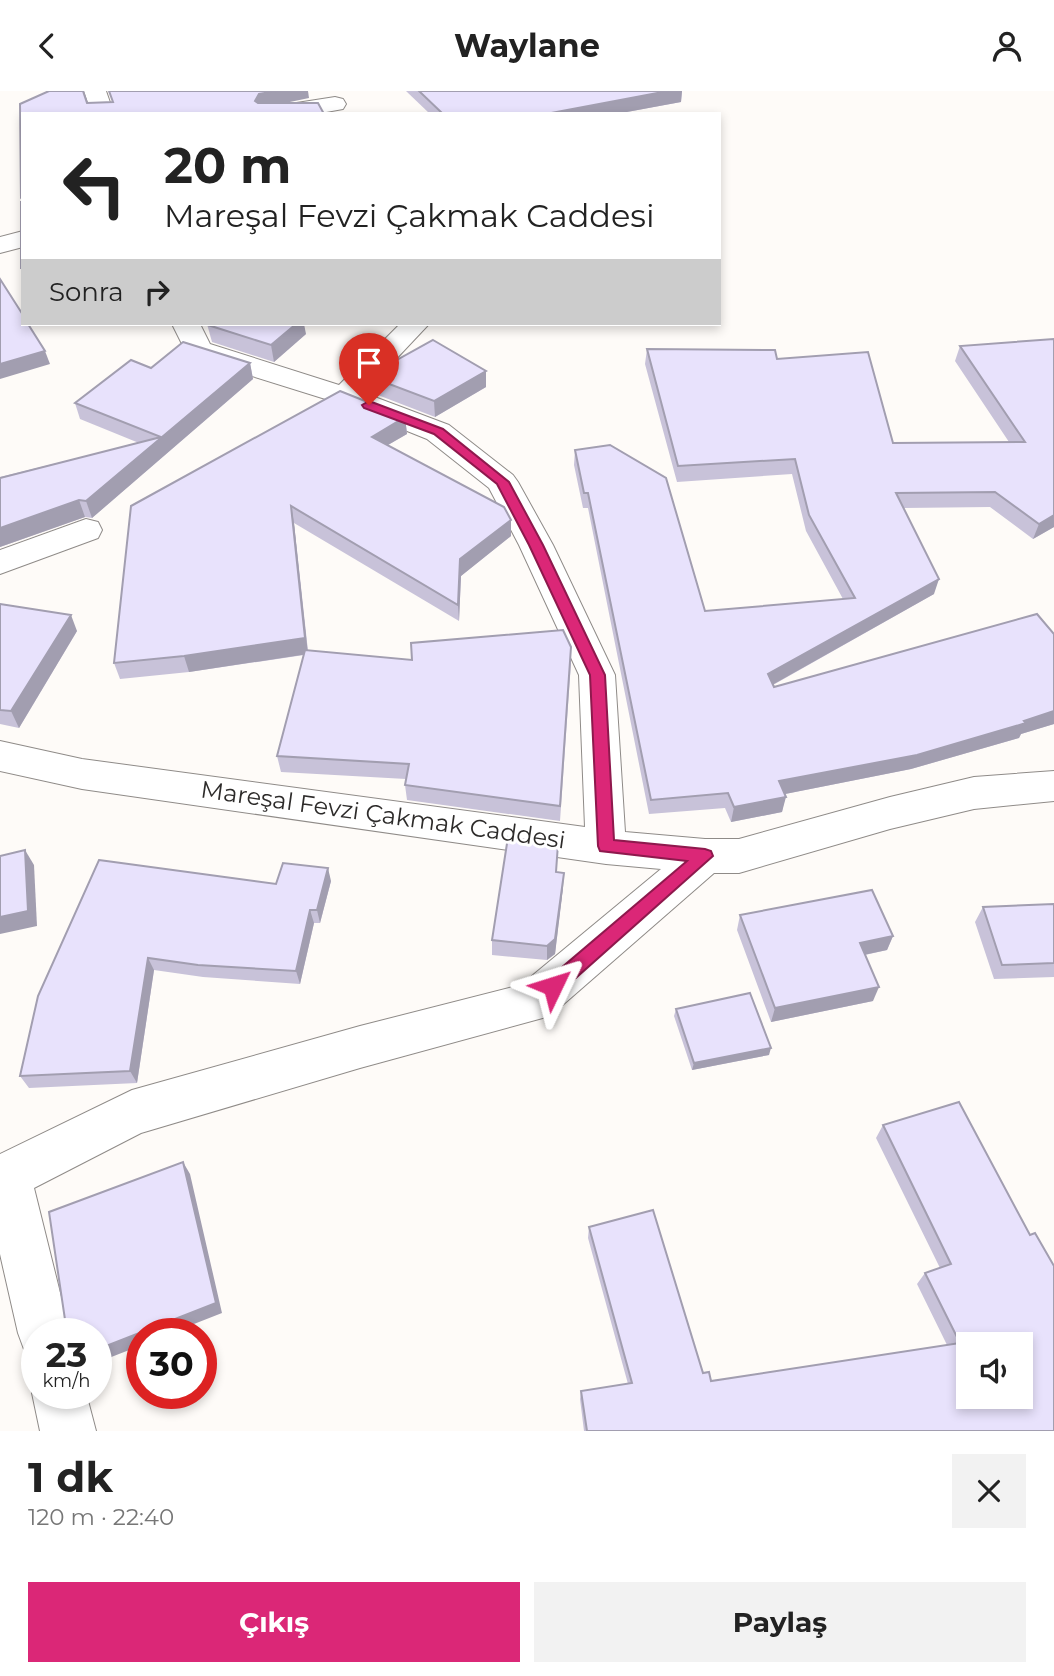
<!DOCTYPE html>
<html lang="tr">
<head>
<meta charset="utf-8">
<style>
	:root { --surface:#fff; --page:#f2f2f2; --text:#222; --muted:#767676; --accent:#db2777 }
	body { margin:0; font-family:Montserrat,sans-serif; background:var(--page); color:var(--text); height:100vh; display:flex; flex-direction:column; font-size:26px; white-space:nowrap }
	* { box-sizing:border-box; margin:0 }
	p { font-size:23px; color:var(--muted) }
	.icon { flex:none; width:38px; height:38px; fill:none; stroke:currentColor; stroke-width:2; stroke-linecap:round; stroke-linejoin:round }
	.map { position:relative; height:1340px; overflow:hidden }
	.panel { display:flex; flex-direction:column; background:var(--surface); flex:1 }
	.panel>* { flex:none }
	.guide { position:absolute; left:21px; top:21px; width:700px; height:214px; border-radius:0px; box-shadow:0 4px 10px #0003; background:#fff; color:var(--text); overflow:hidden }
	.tools { position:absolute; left:956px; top:1241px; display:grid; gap:14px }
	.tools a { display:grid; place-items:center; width:77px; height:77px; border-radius:0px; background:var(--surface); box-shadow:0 4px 10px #0003; font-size:35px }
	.speed { position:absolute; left:21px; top:1227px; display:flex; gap:14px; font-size:35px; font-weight:700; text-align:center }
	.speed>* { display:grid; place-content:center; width:91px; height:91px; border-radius:50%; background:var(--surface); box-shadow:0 4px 10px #0003; line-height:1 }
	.speed small { font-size:18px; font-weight:400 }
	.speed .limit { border:10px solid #d22; background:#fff; color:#111 }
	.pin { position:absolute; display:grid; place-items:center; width:60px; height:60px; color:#fff; margin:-72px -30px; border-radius:50% 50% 50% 0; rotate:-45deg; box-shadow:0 0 7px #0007 }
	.pin .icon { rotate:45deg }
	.me { position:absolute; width:77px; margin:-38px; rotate:49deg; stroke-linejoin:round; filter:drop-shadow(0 0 5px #0008) }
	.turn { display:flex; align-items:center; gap:24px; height:147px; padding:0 28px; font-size:32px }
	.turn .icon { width:91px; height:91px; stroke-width:2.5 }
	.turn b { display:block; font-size:49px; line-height:60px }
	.then { display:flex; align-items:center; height:66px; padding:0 28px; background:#0003; gap:14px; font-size:26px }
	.round { display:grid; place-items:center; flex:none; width:74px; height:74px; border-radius:0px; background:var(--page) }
	.head { display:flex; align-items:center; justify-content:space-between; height:119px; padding:0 28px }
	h1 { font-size:42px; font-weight:700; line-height:52px }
	.button { display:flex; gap:14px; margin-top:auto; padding:14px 28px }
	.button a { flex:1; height:80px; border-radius:0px; background:var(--accent); color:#fff; font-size:28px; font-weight:700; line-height:80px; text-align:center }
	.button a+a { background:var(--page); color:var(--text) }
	header { display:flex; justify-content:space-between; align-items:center; height:91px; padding:0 28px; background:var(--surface); font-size:32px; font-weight:700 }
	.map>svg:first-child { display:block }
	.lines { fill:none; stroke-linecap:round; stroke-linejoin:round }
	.street-casing { stroke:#8f8b88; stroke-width:2 }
	.street { fill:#fff; fill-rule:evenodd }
	.wall { fill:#c8c2d9 }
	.shaded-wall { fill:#a29eb0 }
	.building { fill:#e8e2fc; stroke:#a29eb0; stroke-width:2; fill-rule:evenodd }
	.route { fill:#db2777; stroke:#8e194d; stroke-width:2 }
	.labels { text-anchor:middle; stroke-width:6; stroke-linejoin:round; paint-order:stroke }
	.street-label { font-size:24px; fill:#2d2b2a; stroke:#fff }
</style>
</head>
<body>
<header><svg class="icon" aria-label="back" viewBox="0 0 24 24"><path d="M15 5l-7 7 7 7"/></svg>Waylane<svg class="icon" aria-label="person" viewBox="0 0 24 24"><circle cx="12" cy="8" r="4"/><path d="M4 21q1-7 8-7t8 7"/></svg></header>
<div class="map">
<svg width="1054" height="1340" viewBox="0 0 1054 1340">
	<rect width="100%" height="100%" fill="#fefbf8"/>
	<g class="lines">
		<g class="street-casing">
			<g id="street">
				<path d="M 84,0 L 106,0 L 114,23 L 92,23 Z"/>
				<path d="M 335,6 L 343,8 L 346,13 L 343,18 L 315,23 L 260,23 L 263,18 L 271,16 Z"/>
				<path d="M 23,140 L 23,156 L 0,162 L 0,146 Z"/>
				<path d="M 172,233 L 200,233 L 210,253 L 339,294 L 400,233 L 429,233 L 364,302 L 449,334 L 513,384 L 518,391 L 553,454 L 615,584 L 625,741 L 705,748 L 739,748 L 890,706 L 974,686 L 1054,680 L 1054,710 L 974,718 L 890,738 L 739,782 L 714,782 L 550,925 L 360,977 L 141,1042 L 34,1097 L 70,1242 L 37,1242 L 37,1265 L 25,1261 L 18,1242 L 0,1163 L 0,1063 L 132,999 L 360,935 L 521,894 L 661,778 L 606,773 L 82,698 L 0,680 L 0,650 L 82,668 L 585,736 L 579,584 L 519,454 L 489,397 L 427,348 L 335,311 L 188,265 Z"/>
				<path d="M 86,428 L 98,431 L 102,439 L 98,447 L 0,483 L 0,459 Z"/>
				<path d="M 37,1290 L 37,1302 L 86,1302 L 96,1340 L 40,1340 L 32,1302 Z"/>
			</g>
		</g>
		<use href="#street" class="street"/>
	</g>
	<g class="wall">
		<path d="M 406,0 L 682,0 L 681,11 L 616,23 L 430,23 Z"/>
		<path d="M 207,233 L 306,243 L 274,271 L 212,251 Z"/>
		<path d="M 1054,248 L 1054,436 L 1033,448 L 990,416 L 904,417 L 934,503 L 773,594 L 774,596 L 1054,543 L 1054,633 L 1021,643 L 1019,647 L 911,678 L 785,703 L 782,721 L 731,731 L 725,717 L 649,723 L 588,417 L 583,417 L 574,374 L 575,359 L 705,520 L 843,508 L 806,440 L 792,383 L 677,391 L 645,273 L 647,258 L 777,268 L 893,352 L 1009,351 L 955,270 L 960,255 Z"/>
		<path d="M 250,272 L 253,288 L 92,427 L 85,426 L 0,456 L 0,386 L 139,352 L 80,328 L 75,312 L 151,277 Z"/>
		<path d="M 368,285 L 486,296 L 435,326 L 370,301 Z"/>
		<path d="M 405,326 L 407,343 L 388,354 L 511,445 L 461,485 L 459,530 L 294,432 L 308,560 L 412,569 L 571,572 L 560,730 L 407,709 L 405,694 L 406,688 L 281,681 L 277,665 L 304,564 L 189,581 L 120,588 L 114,572 L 131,415 Z"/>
		<path d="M 0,513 L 77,540 L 19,637 L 0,633 Z"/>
		<path d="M 556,781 L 563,797 L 555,863 L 547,869 L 492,864 L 492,849 Z"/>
		<path d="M 331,790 L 320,832 L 314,832 L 300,893 L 203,886 L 154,879 L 137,992 L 29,997 L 20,985 L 38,905 Z"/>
		<path d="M 1054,813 L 1054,886 L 994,888 L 975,831 L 983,816 Z"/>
		<path d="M 740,824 L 893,845 L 887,859 L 865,864 L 873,910 L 771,931 L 737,839 Z"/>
		<path d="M 676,918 L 769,964 L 692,979 L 674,925 Z"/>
		<path d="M 883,1034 L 1054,1340 L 584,1340 L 580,1308 L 581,1300 L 628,1293 L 588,1147 L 589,1136 L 703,1282 L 711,1290 L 947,1254 L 917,1193 L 925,1182 L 940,1177 L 876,1047 Z"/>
	</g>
	<g class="shaded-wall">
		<path d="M 277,0 L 308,0 L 309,7 L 261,17 L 255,10 L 259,3 Z"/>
		<path d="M 668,0 L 682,0 L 681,11 L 616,23 L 546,23 Z"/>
		<path d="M 296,233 L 304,233 L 306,243 L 274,271 L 271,254 Z"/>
		<path d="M 45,260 L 50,273 L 0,288 L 0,273 Z"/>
		<path d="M 250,272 L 253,288 L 92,427 L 86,410 Z"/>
		<path d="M 486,280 L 486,296 L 435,326 L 434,310 Z"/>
		<path d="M 405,326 L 407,343 L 374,362 L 372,346 Z"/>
		<path d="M 79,409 L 85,426 L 0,456 L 0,437 Z"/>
		<path d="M 291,415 L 294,432 L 308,563 L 189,581 L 184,565 Z"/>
		<path d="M 1054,424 L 1054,436 L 1033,448 L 1039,433 Z"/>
		<path d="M 511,429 L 511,445 L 461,485 L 459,530 L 458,514 L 460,468 Z"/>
		<path d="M 939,488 L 934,503 L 765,598 L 768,583 Z"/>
		<path d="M 71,524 L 77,540 L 19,637 L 11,620 Z"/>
		<path d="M 1054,620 L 1054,633 L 1021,643 L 1019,647 L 911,678 L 775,705 L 779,690 L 1024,630 Z"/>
		<path d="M 786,706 L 782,721 L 731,731 L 734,716 Z"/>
		<path d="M 25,759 L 34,774 L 37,835 L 0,843 L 0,826 Z"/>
		<path d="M 328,777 L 331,790 L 320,832 L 317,819 Z"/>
		<path d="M 564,782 L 563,797 L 555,863 L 547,869 L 547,855 Z"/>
		<path d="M 310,819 L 314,832 L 300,893 L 296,880 Z"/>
		<path d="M 893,845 L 887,859 L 854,866 L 860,852 Z"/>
		<path d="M 148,867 L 154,879 L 137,992 L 130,980 Z"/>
		<path d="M 879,896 L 873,910 L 771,931 L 775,917 Z"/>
		<path d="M 771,957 L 769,964 L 692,979 L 694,972 Z"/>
		<path d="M 183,1071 L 190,1083 L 222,1222 L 171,1242 L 142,1242 L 142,1254 L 96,1272 L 96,1259 Z"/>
	</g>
	<g class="building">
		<path d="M 49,0 L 83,0 L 87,12 L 113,11 L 109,0 L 277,0 L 259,3 L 255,10 L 258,12 L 318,12 L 324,23 L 23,23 L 23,108 L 21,107 L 20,13 Z"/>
		<path d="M 419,0 L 668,0 L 546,23 L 443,23 Z"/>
		<rect x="21" y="111" width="2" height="66"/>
		<path d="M 0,188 L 23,224 L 23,233 L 28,233 L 45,260 L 0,273 Z"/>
		<path d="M 207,233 L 296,233 L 271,254 L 208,234 Z"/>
		<path d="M 1054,248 L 1054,424 L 1039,433 L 995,401 L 896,402 L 939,488 L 768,583 L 774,596 L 1037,523 L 1054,543 L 1054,620 L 1024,630 L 1026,632 L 917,664 L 779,690 L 786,706 L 734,716 L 728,702 L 651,709 L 588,402 L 584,402 L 575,359 L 610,354 L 666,387 L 705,520 L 855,507 L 809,424 L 795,368 L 678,375 L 647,258 L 775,259 L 777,268 L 868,261 L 893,352 L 1025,351 L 960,255 Z"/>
		<path d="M 433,249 L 486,280 L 434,310 L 368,285 Z"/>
		<path d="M 183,251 L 250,272 L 86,410 L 79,409 L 0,437 L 0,387 L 161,346 L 75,312 L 131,269 L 151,277 Z"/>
		<path d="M 340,300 L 405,326 L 372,346 L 504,416 L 511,429 L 460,468 L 458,514 L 291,415 L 305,547 L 184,565 L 114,572 L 131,415 Z"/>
		<path d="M 0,513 L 71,524 L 11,620 L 0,619 Z"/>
		<path d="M 563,539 L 571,556 L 560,715 L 405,694 L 409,673 L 277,665 L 305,559 L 412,569 L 411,552 Z"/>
		<path d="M 508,746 L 558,753 L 556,781 L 564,782 L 555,848 L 547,855 L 492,849 Z"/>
		<path d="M 25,759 L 28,820 L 0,826 L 0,765 Z"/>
		<path d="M 99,769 L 276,793 L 283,772 L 328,777 L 317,819 L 310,819 L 296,880 L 198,874 L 148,867 L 130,980 L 20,985 L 38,905 Z"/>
		<path d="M 872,799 L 893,845 L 860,852 L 879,896 L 775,917 L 740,824 Z"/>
		<path d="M 1054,813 L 1054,872 L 1002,874 L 983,816 Z"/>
		<path d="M 750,902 L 771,957 L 694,972 L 676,918 Z"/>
		<path d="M 959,1011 L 1030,1144 L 1035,1142 L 1054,1175 L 1054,1340 L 587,1340 L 581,1300 L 632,1292 L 589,1136 L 653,1119 L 703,1282 L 709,1281 L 711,1290 L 960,1252 L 925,1182 L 951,1173 L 883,1034 ZM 968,1253 L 1020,1253 L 1020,1306 L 968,1306 Z"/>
		<path d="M 183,1071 L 216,1212 L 96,1259 L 96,1242 L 67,1242 L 49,1121 Z"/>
	</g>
	<path class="route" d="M 369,310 L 443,338 L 509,391 L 543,454 L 605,584 L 614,749 L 705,758 L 711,760 L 713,765 L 560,901 L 553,903 L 547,901 L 544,895 L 547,889 L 687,770 L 600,760 L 598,755 L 590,584 L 529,454 L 497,393 L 434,343 L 364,317 L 362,314 Z"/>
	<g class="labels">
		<g class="street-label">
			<text transform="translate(383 724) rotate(8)" y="8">Mareşal Fevzi Çakmak Caddesi</text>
		</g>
	</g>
</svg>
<div class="tools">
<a><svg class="icon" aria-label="sound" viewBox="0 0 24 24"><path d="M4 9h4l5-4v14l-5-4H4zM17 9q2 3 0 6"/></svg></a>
</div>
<div class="speed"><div>23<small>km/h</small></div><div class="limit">30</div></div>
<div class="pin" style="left:369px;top:314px;background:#d93025"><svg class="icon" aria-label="arrive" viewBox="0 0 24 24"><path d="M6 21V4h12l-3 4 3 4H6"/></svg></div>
<svg class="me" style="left:553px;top:895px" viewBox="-20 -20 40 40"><path d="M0-17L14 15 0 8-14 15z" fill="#db2777" stroke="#fff" stroke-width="4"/></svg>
<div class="guide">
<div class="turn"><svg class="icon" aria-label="left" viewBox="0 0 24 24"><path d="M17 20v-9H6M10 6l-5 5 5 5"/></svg><div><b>20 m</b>Mareşal Fevzi Çakmak Caddesi</div></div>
<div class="then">Sonra<svg class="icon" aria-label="right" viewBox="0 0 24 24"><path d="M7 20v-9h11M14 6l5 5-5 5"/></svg></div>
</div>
</div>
<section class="panel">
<div class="head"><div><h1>1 dk</h1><p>120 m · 22:40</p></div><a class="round"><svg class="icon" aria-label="close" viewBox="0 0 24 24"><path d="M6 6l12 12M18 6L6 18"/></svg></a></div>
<div class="button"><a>Çıkış</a><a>Paylaş</a></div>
</section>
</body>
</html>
